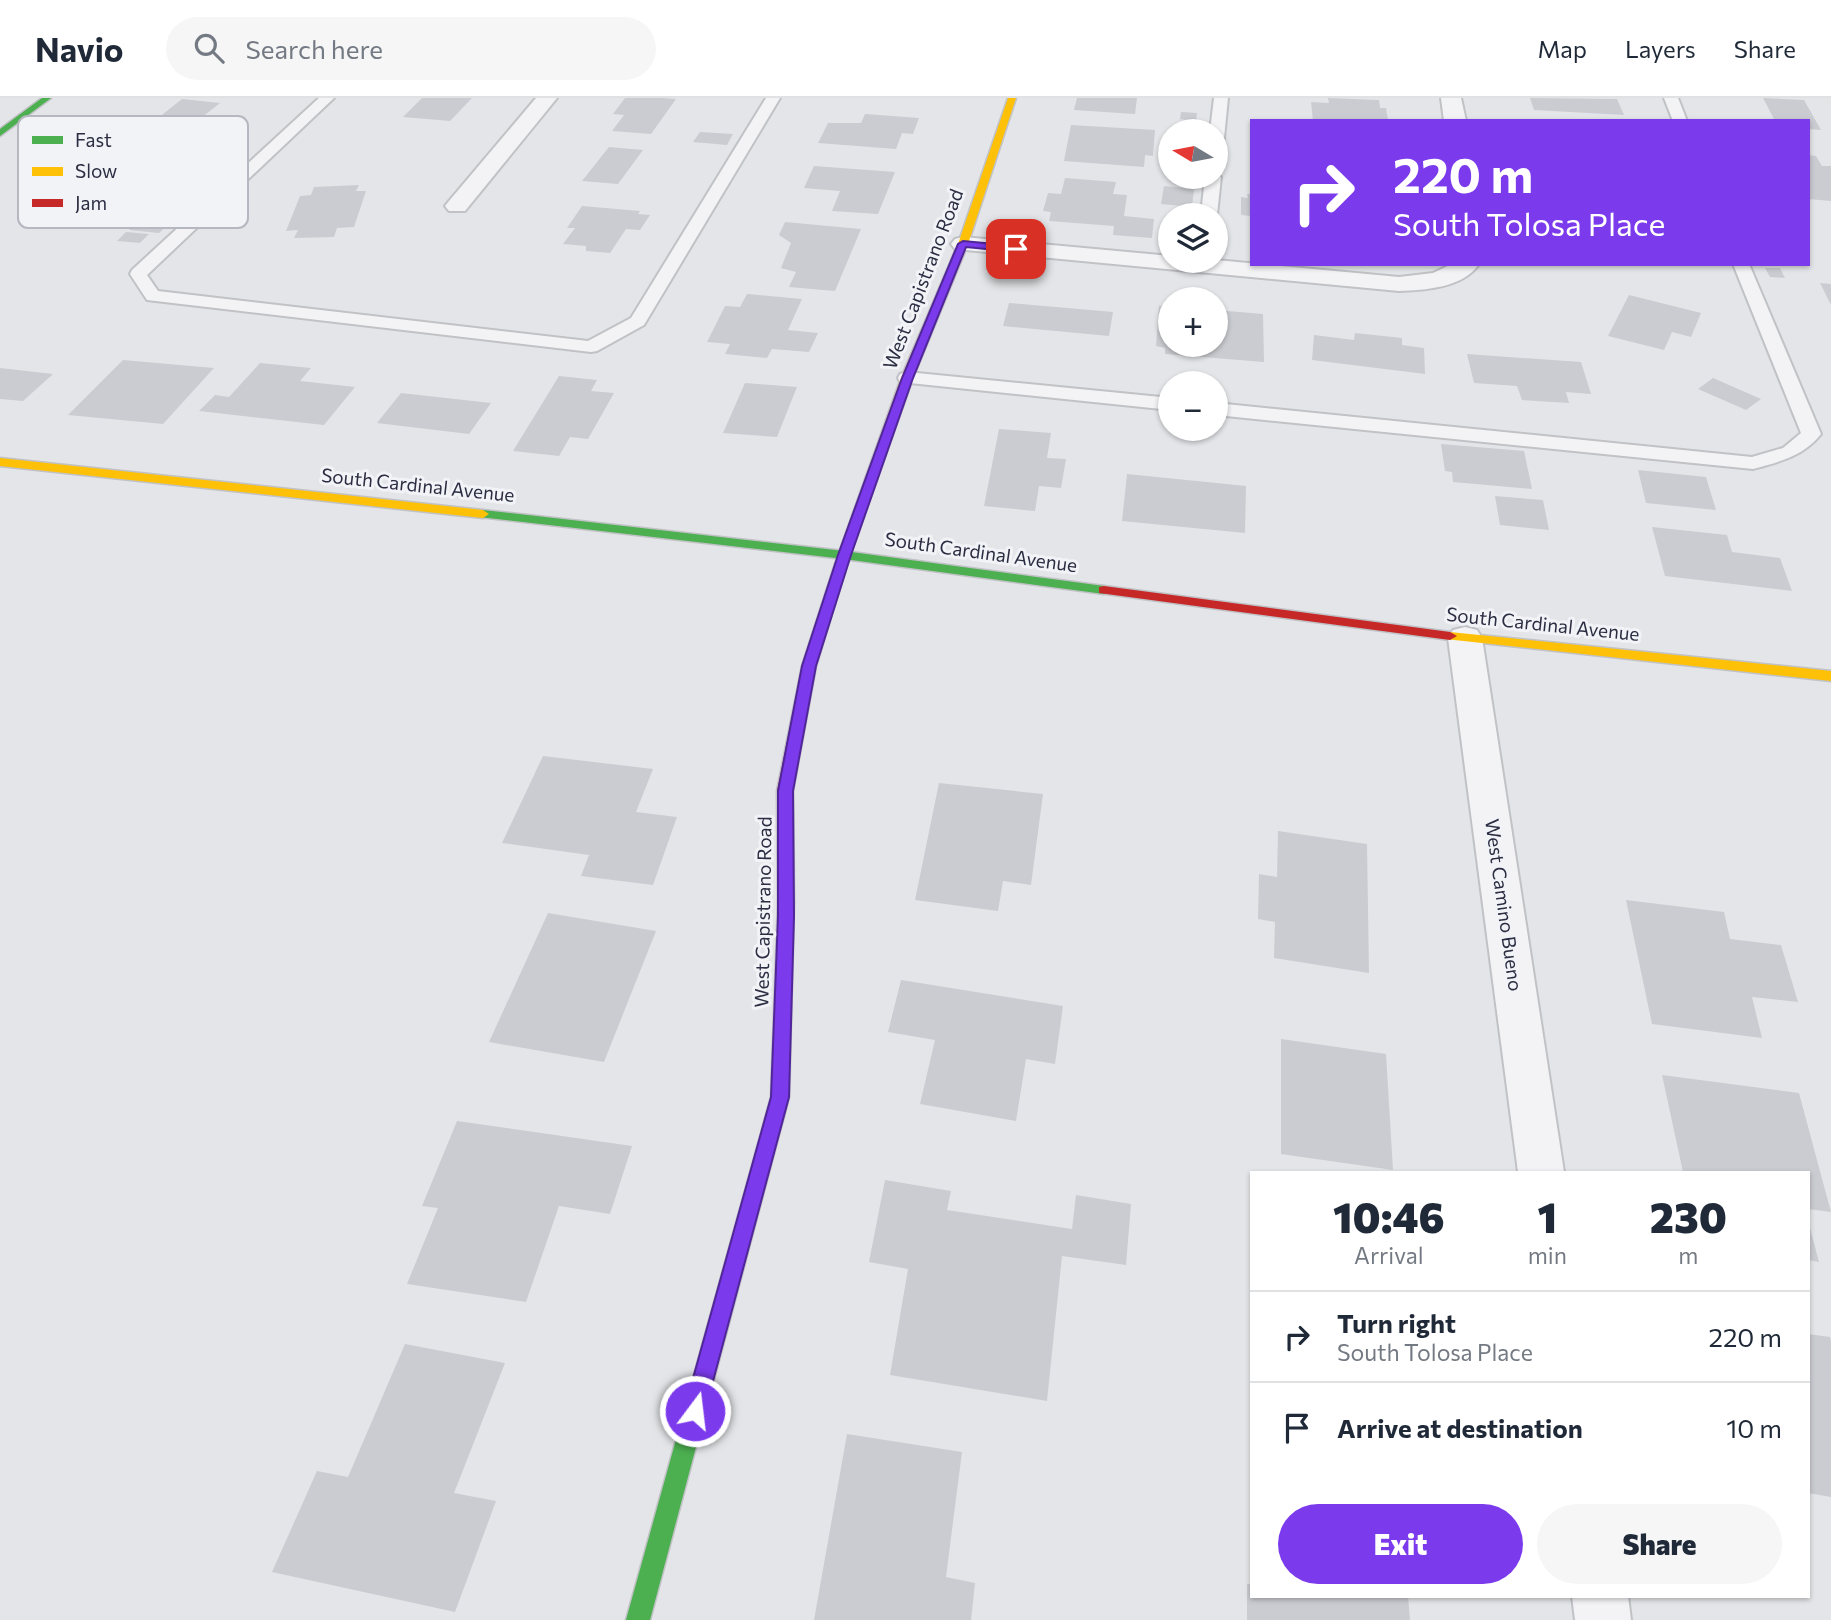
<!DOCTYPE html>
<html lang="en">
<head>
<meta charset="utf-8">
<style>
	:root { --surface:#fff; --page:#f6f6f7; --text:#1f2937; --muted:#747a83; --line:#e0e1e3; --accent:#7c3aed }
	body { margin:0; font-family:Commissioner,sans-serif; background:var(--page); color:var(--text); height:100vh; display:flex; flex-direction:column; font-size:26px; white-space:nowrap }
	* { box-sizing:border-box; margin:0 }
	p { font-size:23px; color:var(--muted) }
	.icon { flex:none; width:38px; height:38px; fill:none; stroke:currentColor; stroke-width:2; stroke-linecap:round; stroke-linejoin:round }
	.map { position:relative; flex:1; overflow:hidden }
	.side { position:absolute; left:1250px; top:1073px; width:560px; height:427px; display:flex; flex-direction:column; background:var(--surface); border-radius:0px; box-shadow:0 2px 5px #0004 }
	.side>* { flex:none }
	.top-card { position:absolute; left:1250px; top:21px; width:560px; height:147px; border-radius:0px; box-shadow:0 2px 5px #0004; background:#7c3aed; color:#fff; overflow:hidden }
	.needle { width:46px; rotate:280deg }
	.tools { position:absolute; left:1158px; top:21px; display:grid; gap:14px }
	.tools a { display:grid; place-items:center; width:70px; height:70px; border-radius:50%; background:var(--surface); box-shadow:0 2px 5px #0004; font-size:35px }
	.pin { position:absolute; display:grid; place-items:center; width:60px; height:60px; color:#fff; margin:-30px; border-radius:14px; box-shadow:0 4px 10px #0006 }
	.me { position:absolute; width:77px; margin:-38px; rotate:15deg; stroke-linejoin:round; filter:drop-shadow(0 0 5px #0008) }
	.turn { display:flex; align-items:center; gap:24px; height:147px; padding:0 28px; font-size:32px }
	.turn .icon { width:91px; height:91px; stroke-width:2.5 }
	.turn b { display:block; font-size:49px; line-height:60px }
	.eta { display:flex; justify-content:space-evenly; align-items:center; height:119px; text-align:center }
	.eta b { font-size:42px; font-weight:800; line-height:49px }
	.cta { display:flex; gap:14px; margin-top:auto; padding:14px 28px }
	.cta a { flex:1; height:80px; border-radius:42px; background:var(--accent); color:#fff; font-size:28px; font-weight:800; line-height:80px; text-align:center }
	.cta a+a { background:var(--page); color:var(--text) }
	ul { padding:0; list-style:none }
	li { display:flex; align-items:center; gap:21px; height:91px; padding:0 28px; border-top:2px solid var(--line) }
	li div { flex:1 }
	li b { display:block; font-size:26px }
	li em { font-style:normal }
	header { display:flex; align-items:center; gap:42px; box-sizing:border-box; height:98px; padding:0 35px; background:var(--surface); border-bottom:2px solid var(--line) }
	header strong { font-size:33px }
	nav { display:flex; gap:38px; margin-inline-start:auto; font-size:24px }
	.search { width:490px; height:63px; background:var(--page); display:flex; align-items:center; gap:18px; box-sizing:border-box; padding:0 24px; border-radius:38px; color:var(--muted); font-size:26px }
	.map>svg:first-child { display:block }
	.building { fill:#cbccd1 }
	.lines { fill:none; stroke-linecap:round; stroke-linejoin:round }
	.lane-casing { stroke:#c1c2c6; stroke-width:4 }
	.street-casing { stroke:#c1c2c6; stroke-width:4 }
	.fast-casing { stroke:#c1c2c6; stroke-width:3 }
	.slow-casing { stroke:#c1c2c6; stroke-width:3 }
	.jam-casing { stroke:#c1c2c6; stroke-width:3 }
	.lane { fill:#f3f3f5; fill-rule:evenodd }
	.street { fill:#f3f3f5; fill-rule:evenodd }
	.fast { fill:#4caf50; fill-rule:evenodd }
	.slow { fill:#ffc107; fill-rule:evenodd }
	.jam { fill:#c62828; fill-rule:evenodd }
	.route { fill:#7c3aed; stroke:#51269a; stroke-width:2 }
	.labels { text-anchor:middle; stroke-width:6; stroke-linejoin:round; paint-order:stroke }
	.street-label { font-size:19px; fill:#2b2e42; stroke:#f2f3f7 }
	.key { fill:#f2f3f7; stroke:#b6b8c1; stroke-width:2 }
	.key-label { font-size:19px; fill:#2b2e42 }
</style>
</head>
<body>
<header>
<strong>Navio</strong>
<div class="search"><svg class="icon" aria-label="search" viewBox="0 0 24 24"><circle cx="10" cy="10" r="6"/><path d="M15 15l6 6"/></svg>Search here</div>
<nav><a>Map</a><a>Layers</a><a>Share</a></nav>
</header>
<div class="map">
<svg width="1831" height="1522" viewBox="0 0 1831 1522">
	<rect width="100%" height="100%" fill="#e4e5e8"/>
	<g class="building">
		<path d="M 422,0 L 472,0 L 450,23 L 403,19 Z"/>
		<path d="M 625,0 L 663,0 L 676,1 L 651,36 L 612,33 L 624,17 L 613,16 Z"/>
		<path d="M 1077,0 L 1137,0 L 1135,16 L 1074,12 Z"/>
		<path d="M 1328,0 L 1379,2 L 1380,10 L 1386,10 L 1388,23 L 1313,23 L 1311,4 L 1329,5 Z"/>
		<path d="M 1530,0 L 1617,1 L 1624,17 L 1534,12 Z"/>
		<path d="M 1763,0 L 1804,2 L 1821,32 L 1808,31 L 1808,23 L 1775,23 Z"/>
		<path d="M 182,1 L 220,5 L 187,31 L 148,28 Z"/>
		<path d="M 1181,14 L 1197,15 L 1196,23 L 1180,21 Z"/>
		<path d="M 865,16 L 919,20 L 913,36 L 902,35 L 896,51 L 818,45 L 828,25 L 861,25 Z"/>
		<path d="M 1071,27 L 1155,32 L 1153,58 L 1145,57 L 1144,69 L 1064,63 Z"/>
		<path d="M 700,34 L 733,36 L 727,47 L 693,44 Z"/>
		<path d="M 609,49 L 643,52 L 618,86 L 582,83 Z"/>
		<path d="M 1808,57 L 1816,58 L 1822,68 L 1831,68 L 1831,103 L 1808,101 Z"/>
		<path d="M 814,68 L 895,74 L 878,116 L 832,113 L 840,93 L 804,90 Z"/>
		<path d="M 1065,80 L 1116,84 L 1113,96 L 1127,97 L 1124,118 L 1154,121 L 1152,140 L 1113,137 L 1114,128 L 1049,123 L 1051,114 L 1043,113 L 1048,95 L 1061,96 Z"/>
		<path d="M 359,87 L 356,93 L 366,93 L 354,129 L 337,130 L 334,139 L 294,140 L 298,132 L 286,133 L 300,98 L 311,97 L 314,89 Z"/>
		<path d="M 1164,88 L 1194,91 L 1192,109 L 1161,106 Z"/>
		<path d="M 1247,96 L 1251,96 L 1251,118 L 1241,117 L 1241,99 L 1248,100 Z"/>
		<path d="M 582,108 L 640,113 L 638,116 L 650,117 L 640,132 L 626,131 L 610,155 L 586,153 L 586,148 L 563,146 L 575,130 L 567,130 Z"/>
		<path d="M 154,110 L 184,112 L 159,135 L 129,132 Z"/>
		<path d="M 785,124 L 861,131 L 835,193 L 789,189 L 796,174 L 781,170 L 791,145 L 779,137 Z"/>
		<path d="M 126,134 L 149,136 L 140,145 L 117,143 Z"/>
		<path d="M 1765,170 L 1780,170 L 1785,180 L 1770,179 Z"/>
		<path d="M 1820,185 L 1831,186 L 1831,207 Z"/>
		<path d="M 747,196 L 802,201 L 788,232 L 818,235 L 809,254 L 772,251 L 767,260 L 725,256 L 730,246 L 707,244 L 725,208 L 740,209 Z"/>
		<path d="M 1629,197 L 1701,215 L 1691,239 L 1672,234 L 1664,252 L 1608,238 Z"/>
		<path d="M 1009,205 L 1113,214 L 1109,238 L 1003,228 Z"/>
		<path d="M 1159,208 L 1171,209 L 1171,247 L 1216,247 L 1216,212 L 1263,216 L 1264,264 L 1165,256 L 1165,250 L 1156,248 Z"/>
		<path d="M 1355,235 L 1402,240 L 1402,247 L 1424,250 L 1425,276 L 1312,262 L 1314,237 L 1354,242 Z"/>
		<path d="M 1467,256 L 1581,264 L 1591,296 L 1566,294 L 1569,305 L 1522,302 L 1517,288 L 1474,285 Z"/>
		<path d="M 123,262 L 214,270 L 163,326 L 68,317 Z"/>
		<path d="M 260,265 L 311,270 L 300,283 L 355,289 L 324,327 L 199,313 L 215,297 L 229,299 Z"/>
		<path d="M 0,270 L 53,276 L 23,303 L 0,301 Z"/>
		<path d="M 559,278 L 597,282 L 591,293 L 614,295 L 588,341 L 570,339 L 559,358 L 513,353 Z"/>
		<path d="M 1713,280 L 1761,301 L 1746,312 L 1698,291 Z"/>
		<path d="M 745,285 L 797,289 L 777,339 L 723,335 Z"/>
		<path d="M 401,295 L 491,305 L 469,336 L 377,325 Z"/>
		<path d="M 999,331 L 1051,335 L 1047,360 L 1066,361 L 1061,390 L 1039,388 L 1035,413 L 984,408 Z"/>
		<path d="M 1441,346 L 1524,353 L 1532,391 L 1453,384 L 1452,374 L 1445,373 Z"/>
		<path d="M 1638,372 L 1706,379 L 1716,412 L 1646,405 Z"/>
		<path d="M 1127,376 L 1246,388 L 1245,435 L 1122,423 Z"/>
		<path d="M 1495,398 L 1543,402 L 1549,432 L 1500,427 Z"/>
		<path d="M 1652,429 L 1727,437 L 1732,454 L 1780,460 L 1792,493 L 1665,478 Z"/>
		<path d="M 543,658 L 653,671 L 636,714 L 677,719 L 653,787 L 581,778 L 589,757 L 502,745 Z"/>
		<path d="M 939,685 L 1043,696 L 1031,787 L 1003,783 L 998,813 L 915,802 Z"/>
		<path d="M 1278,733 L 1367,746 L 1369,875 L 1274,860 L 1275,824 L 1258,821 L 1259,776 L 1277,779 Z"/>
		<path d="M 1626,802 L 1724,814 L 1730,841 L 1781,847 L 1798,904 L 1752,899 L 1762,940 L 1652,926 Z"/>
		<path d="M 548,815 L 656,833 L 604,964 L 489,944 Z"/>
		<path d="M 901,882 L 1063,908 L 1055,966 L 1026,961 L 1016,1023 L 920,1006 L 935,942 L 888,934 Z"/>
		<path d="M 1281,941 L 1386,956 L 1393,1072 L 1281,1056 Z"/>
		<path d="M 1662,977 L 1799,995 L 1831,1114 L 1808,1111 L 1808,1074 L 1683,1074 Z"/>
		<path d="M 457,1023 L 632,1048 L 610,1116 L 559,1108 L 526,1204 L 407,1186 L 438,1110 L 422,1108 Z"/>
		<path d="M 885,1082 L 951,1093 L 947,1112 L 1072,1131 L 1076,1097 L 1131,1106 L 1126,1167 L 1062,1158 L 1047,1303 L 890,1277 L 908,1171 L 869,1164 Z"/>
		<path d="M 1808,1126 L 1809,1126 L 1819,1164 L 1808,1162 Z"/>
		<path d="M 1808,1236 L 1830,1239 L 1831,1243 L 1831,1399 L 1808,1395 Z"/>
		<path d="M 405,1246 L 505,1265 L 454,1395 L 496,1403 L 455,1514 L 272,1474 L 317,1373 L 348,1379 Z"/>
		<path d="M 847,1336 L 962,1354 L 946,1479 L 975,1485 L 971,1522 L 814,1522 Z"/>
		<path d="M 1247,1486 L 1251,1486 L 1251,1498 L 1408,1498 L 1410,1522 L 1247,1522 Z"/>
	</g>
	<g class="lines">
		<g class="lane-casing">
			<g id="lane">
				<path d="M 319,0 L 334,0 L 147,177 L 158,193 L 588,243 L 631,220 L 766,0 L 780,0 L 644,227 L 597,253 L 591,254 L 147,202 L 130,176 L 132,172 Z"/>
				<path d="M 1214,0 L 1228,0 L 1223,50 L 1216,54 L 1216,33 L 1210,33 Z"/>
				<path d="M 1664,0 L 1678,0 L 1687,23 L 1673,23 Z"/>
				<path d="M 1216,75 L 1221,79 L 1217,117 L 1201,117 L 1205,79 L 1216,79 Z"/>
				<path d="M 1733,166 L 1749,166 L 1821,336 C 1804,358 1779,364 1753,371 L 1216,317 L 1216,305 L 1752,359 L 1783,350 L 1801,335 Z"/>
				<path d="M 907,274 L 1171,300 L 1171,312 L 900,284 L 898,280 L 900,276 Z"/>
			</g>
		</g>
		<g class="street-casing">
			<g id="street">
				<path d="M 536,0 L 557,0 L 465,113 L 449,113 L 445,108 L 449,103 Z"/>
				<path d="M 1441,0 L 1461,0 L 1466,23 L 1444,23 Z"/>
				<path d="M 963,139 L 1171,158 L 1171,163 L 1216,162 L 1399,179 L 1433,175 L 1452,166 L 1479,166 C 1463,190 1425,192 1399,193 L 955,151 L 951,146 L 955,141 Z"/>
				<path d="M 1465,529 L 1477,532 L 1482,540 L 1564,1074 L 1518,1074 L 1448,540 L 1453,532 Z"/>
				<path d="M 1572,1498 L 1628,1498 L 1631,1522 L 1575,1522 Z"/>
			</g>
		</g>
		<g class="fast-casing">
			<g id="fast">
				<path d="M 42,0 L 51,0 L 0,38 L 0,31 Z"/>
				<path d="M 483,412 L 844,453 L 1104,488 L 1111,492 L 1104,496 L 844,461 L 479,419 L 479,413 Z"/>
				<path d="M 786,798 L 792,800 L 794,804 L 789,999 L 650,1522 L 626,1522 L 771,999 L 778,804 L 780,800 Z"/>
			</g>
		</g>
		<g class="slow-casing">
			<g id="slow">
				<path d="M 1008,0 L 1016,0 L 968,146 L 913,280 L 847,466 L 841,470 L 836,469 L 835,466 L 901,280 L 958,146 Z"/>
				<path d="M 0,360 L 483,412 L 489,416 L 483,420 L 0,368 Z"/>
				<path d="M 1450,534 L 1831,573 L 1831,583 L 1445,541 L 1443,538 L 1445,535 Z"/>
			</g>
		</g>
		<g class="jam-casing">
			<g id="jam">
				<path d="M 841,462 L 847,466 L 816,568 L 793,693 L 794,804 L 792,808 L 780,808 L 778,804 L 777,693 L 802,568 L 835,466 Z"/>
				<path d="M 1104,488 L 1450,534 L 1457,538 L 1450,542 L 1099,495 L 1099,489 Z"/>
			</g>
		</g>
		<use href="#lane" class="lane"/>
		<use href="#street" class="street"/>
		<use href="#fast" class="fast"/>
		<use href="#slow" class="slow"/>
		<use href="#jam" class="jam"/>
	</g>
	<path class="route" d="M 963,143 L 1016,148 L 1021,151 L 1016,154 L 966,149 L 913,280 L 851,457 L 816,568 L 793,693 L 794,818 L 789,999 L 705,1313 L 702,1320 L 695,1324 L 687,1320 L 684,1313 L 771,999 L 778,818 L 778,693 L 802,568 L 838,457 L 902,280 L 958,146 Z"/>
	<g class="labels">
		<g class="street-label">
			<text transform="translate(923 181) rotate(-69)" y="7">West Capistrano Road</text>
			<text transform="translate(418 387) rotate(6)" y="7">South Cardinal Avenue</text>
			<text transform="translate(981 454) rotate(8)" y="7">South Cardinal Avenue</text>
			<text transform="translate(1543 526) rotate(6)" y="7">South Cardinal Avenue</text>
			<text transform="translate(1504 807) rotate(82)" y="7">West Camino Bueno</text>
			<text transform="translate(763 814) rotate(-89)" y="7">West Capistrano Road</text>
		</g>
	</g>
	<rect x="18" y="18" width="230" height="112" rx="10" class="key"/>
	<rect x="32" y="38" width="31" height="8" fill="#4caf50"/>
	<rect x="32" y="69" width="31" height="9" fill="#ffc107"/>
	<rect x="32" y="101" width="31" height="8" fill="#c62828"/>
	<g class="key-label">
		<text x="75" y="49">Fast</text>
		<text x="75" y="80">Slow</text>
		<text x="75" y="112">Jam</text>
	</g>
</svg>
<div class="tools">
<a><svg class="needle" viewBox="-14 -14 28 28"><path d="M0-13l5 13h-10z" fill="#e53935"/><path d="M0 13l5-13h-10z" fill="#747a83"/></svg></a>
<a><svg class="icon" aria-label="layers" viewBox="0 0 24 24"><path d="M12 4l9 5-9 5-9-5zM3 14l9 5 9-5"/></svg></a>
<a>+</a>
<a>−</a>
</div>
<div class="pin" style="left:1016px;top:151px;background:#d93025"><svg class="icon" aria-label="arrive" viewBox="0 0 24 24"><path d="M6 21V4h12l-3 4 3 4H6"/></svg></div>
<svg class="me" style="left:695px;top:1313px" viewBox="-20 -20 40 40"><circle r="17" fill="#7c3aed" stroke="#fff" stroke-width="3"/><path d="M0-11L8 9 0 5-8 9z" fill="#fff"/></svg>
<div class="top-card">
<div class="turn"><svg class="icon" aria-label="right" viewBox="0 0 24 24"><path d="M7 20v-9h11M14 6l5 5-5 5"/></svg><div><b>220 m</b>South Tolosa Place</div></div>
</div>
<section class="side">
<div class="eta">
<div><b>10:46</b><p>Arrival</p></div>
<div><b>1</b><p>min</p></div>
<div><b>230</b><p>m</p></div>
</div>
<ul>
<li><svg class="icon" aria-label="right" viewBox="0 0 24 24"><path d="M7 20v-9h11M14 6l5 5-5 5"/></svg><div><b>Turn right</b><p>South Tolosa Place</p></div><em>220 m</em></li>
<li><svg class="icon" aria-label="arrive" viewBox="0 0 24 24"><path d="M6 21V4h12l-3 4 3 4H6"/></svg><div><b>Arrive at destination</b></div><em>10 m</em></li>
</ul>
<div class="cta"><a>Exit</a><a>Share</a></div>
</section>
</div>
</body>
</html>
